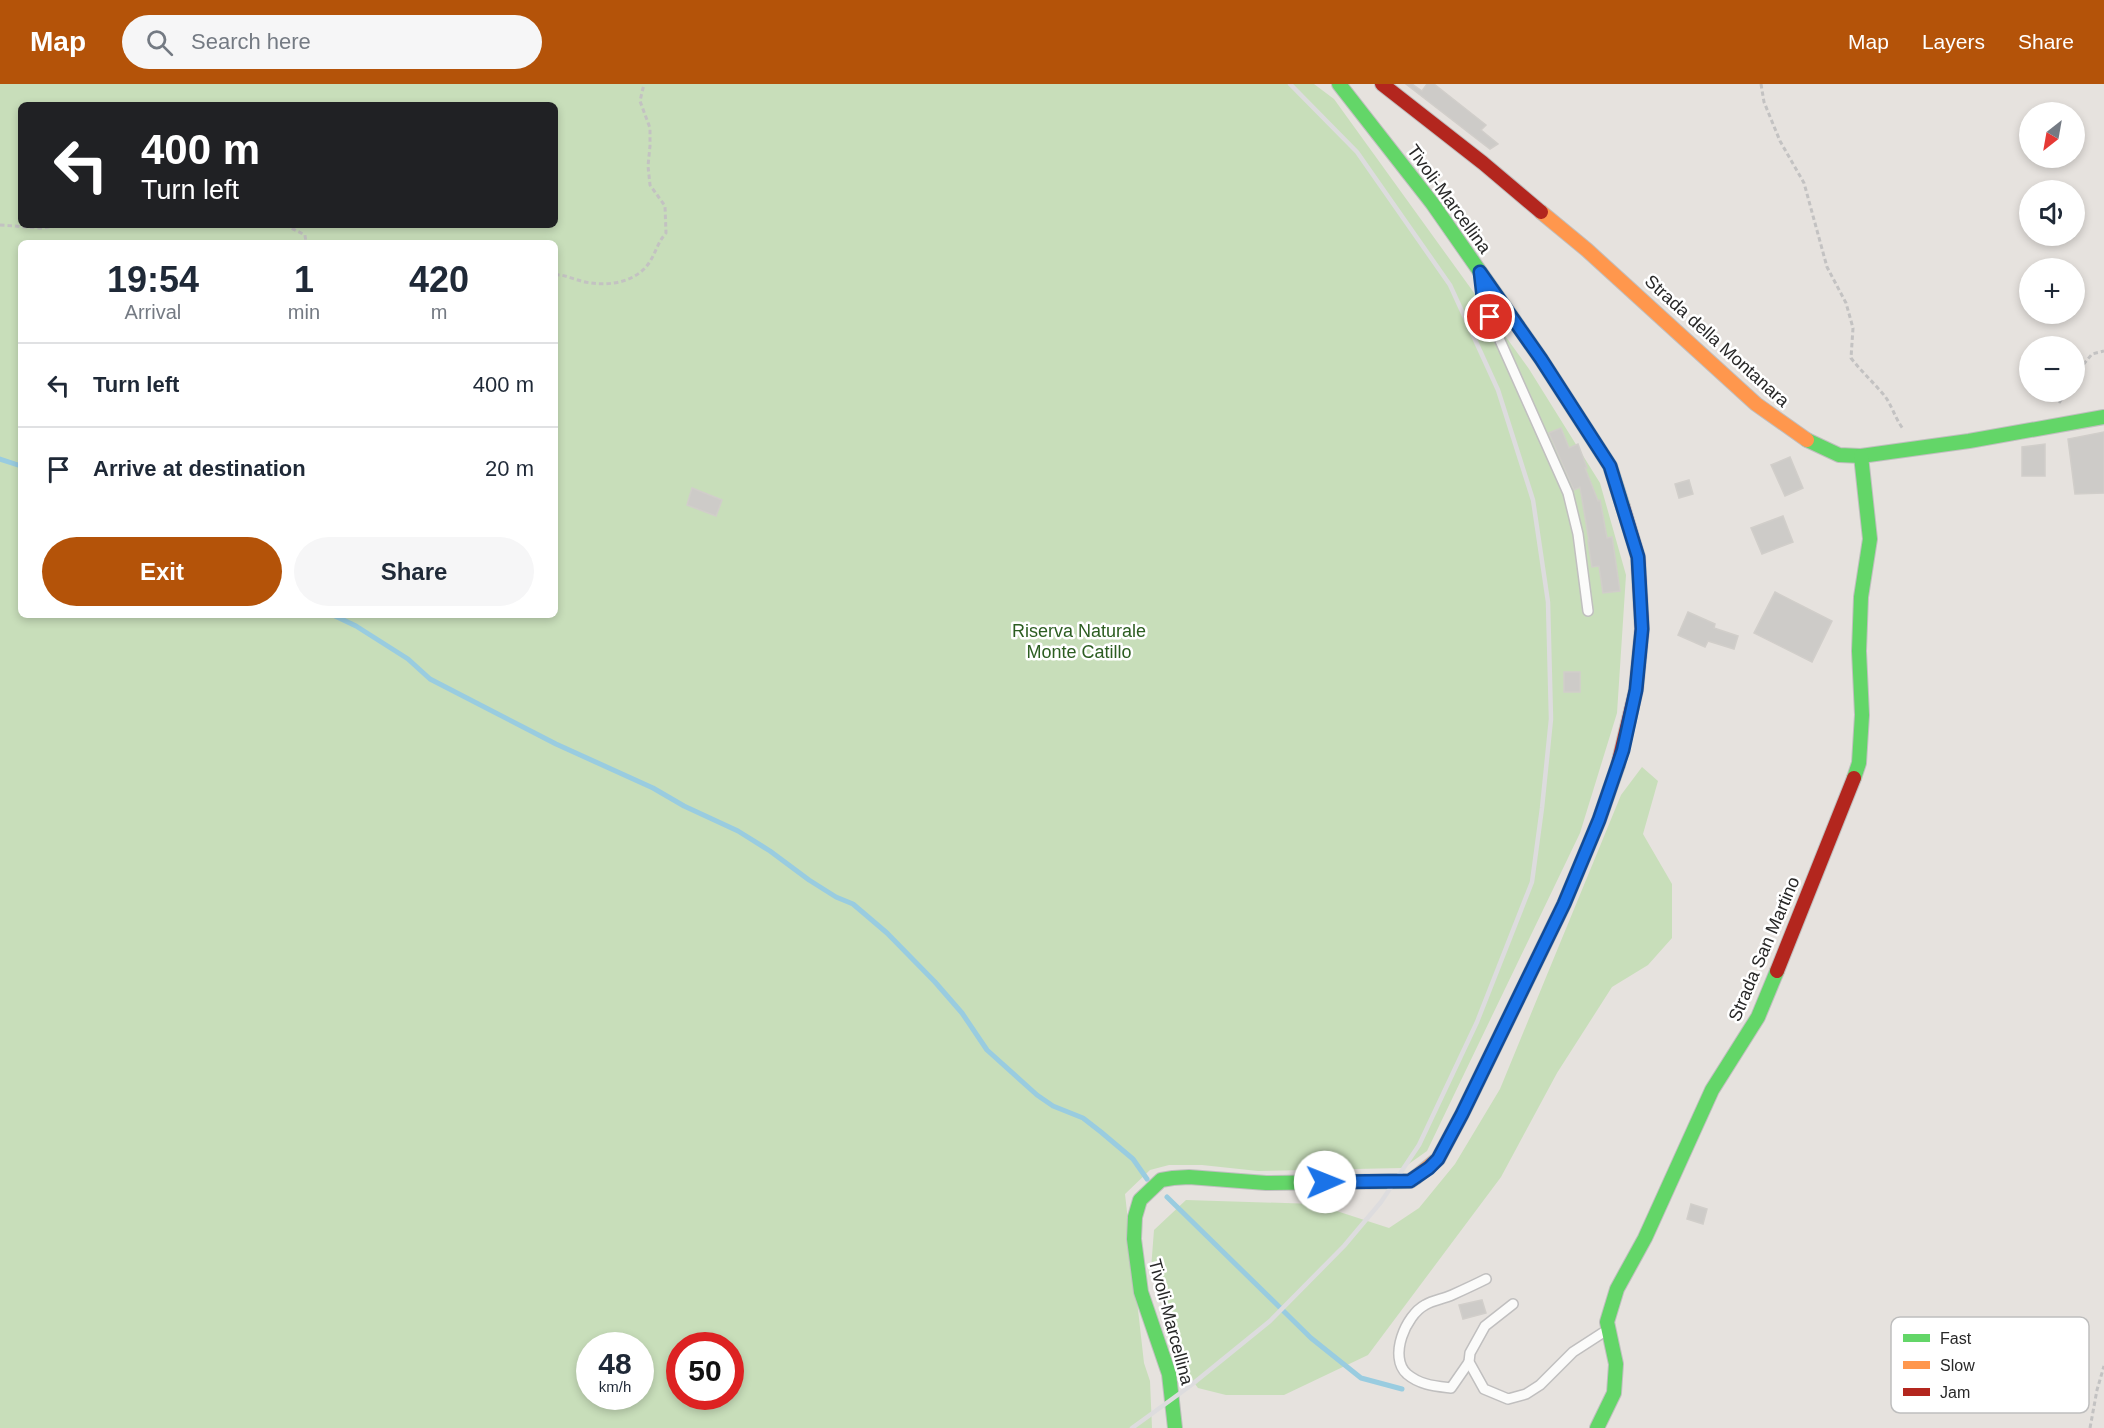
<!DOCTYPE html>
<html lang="en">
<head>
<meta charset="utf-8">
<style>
	:root { --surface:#fff; --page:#f6f6f7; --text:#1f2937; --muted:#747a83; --line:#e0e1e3; --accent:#b45309 }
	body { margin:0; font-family:Arial,sans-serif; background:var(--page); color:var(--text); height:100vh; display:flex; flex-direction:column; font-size:22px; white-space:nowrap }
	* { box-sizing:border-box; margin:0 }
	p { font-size:20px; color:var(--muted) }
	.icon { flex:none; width:33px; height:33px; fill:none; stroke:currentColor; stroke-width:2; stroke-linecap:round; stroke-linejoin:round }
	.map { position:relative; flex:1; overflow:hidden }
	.panel { position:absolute; left:18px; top:156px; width:540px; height:378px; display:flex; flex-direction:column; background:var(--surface); border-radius:9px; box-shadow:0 3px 9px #0003 }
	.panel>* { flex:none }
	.guide { position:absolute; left:18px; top:18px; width:540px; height:126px; border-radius:9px; box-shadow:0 3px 9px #0003; background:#202124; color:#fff; overflow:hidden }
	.needle { width:39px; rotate:211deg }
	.tools { position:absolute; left:2019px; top:18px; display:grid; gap:12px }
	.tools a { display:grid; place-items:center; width:66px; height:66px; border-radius:50%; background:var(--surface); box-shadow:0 3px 9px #0003; font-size:30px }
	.speed { position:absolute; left:576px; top:1248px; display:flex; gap:12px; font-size:30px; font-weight:700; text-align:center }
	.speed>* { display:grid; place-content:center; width:78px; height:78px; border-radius:50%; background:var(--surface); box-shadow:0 3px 9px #0003; line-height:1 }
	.speed small { font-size:15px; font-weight:400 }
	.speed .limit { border:9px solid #d22; background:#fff; color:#111 }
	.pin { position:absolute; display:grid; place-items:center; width:51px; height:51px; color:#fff; margin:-26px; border:3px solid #fff; border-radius:50%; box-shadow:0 2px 6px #0007 }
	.me { position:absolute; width:66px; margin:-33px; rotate:89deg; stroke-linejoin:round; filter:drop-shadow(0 0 4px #0008) }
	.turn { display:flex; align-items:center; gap:21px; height:126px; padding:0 24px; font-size:27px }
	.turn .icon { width:78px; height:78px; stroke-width:2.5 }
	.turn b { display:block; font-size:42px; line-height:51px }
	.eta { display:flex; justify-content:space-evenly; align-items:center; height:102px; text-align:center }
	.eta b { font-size:36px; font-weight:700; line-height:42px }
	.primary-button { display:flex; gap:12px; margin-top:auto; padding:12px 24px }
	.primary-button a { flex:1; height:69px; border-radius:36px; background:var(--accent); color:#fff; font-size:24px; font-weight:700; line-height:69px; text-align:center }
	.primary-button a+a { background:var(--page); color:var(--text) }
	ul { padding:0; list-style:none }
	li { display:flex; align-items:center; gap:18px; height:84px; padding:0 24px; border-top:2px solid var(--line) }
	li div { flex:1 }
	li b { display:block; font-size:22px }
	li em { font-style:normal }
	header { display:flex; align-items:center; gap:36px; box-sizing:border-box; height:84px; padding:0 30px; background:var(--accent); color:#fff }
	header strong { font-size:28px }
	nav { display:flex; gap:33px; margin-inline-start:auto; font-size:21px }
	.search { width:420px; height:54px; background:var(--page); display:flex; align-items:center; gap:15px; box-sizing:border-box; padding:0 21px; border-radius:33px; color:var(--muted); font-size:22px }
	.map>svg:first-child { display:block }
	.green { fill:#c8deba; fill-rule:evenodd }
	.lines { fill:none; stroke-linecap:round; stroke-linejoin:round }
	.stream { stroke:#99cce0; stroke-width:5 }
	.building { fill:#cdcbc8; stroke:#d1ceca; stroke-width:1.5 }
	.lane-casing { stroke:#c0bfbf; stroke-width:12 }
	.fast-casing { stroke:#c0bfbf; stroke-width:16 }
	.slow-casing { stroke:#c0bfbf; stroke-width:16 }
	.jam-casing { stroke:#c0bfbf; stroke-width:16 }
	.path { stroke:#c3c2c2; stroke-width:3; stroke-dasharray:4.5 3; stroke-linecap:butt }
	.lane { stroke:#fbfbfa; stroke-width:9 }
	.fast { stroke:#63d668; stroke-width:14 }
	.slow { stroke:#ff974d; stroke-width:14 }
	.jam { stroke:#b3261e; stroke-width:14 }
	.rail { stroke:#dddcde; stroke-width:4.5 }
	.route-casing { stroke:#114b97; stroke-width:15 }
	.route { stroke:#1a73e8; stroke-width:10 }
	.labels { text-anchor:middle; stroke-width:5; stroke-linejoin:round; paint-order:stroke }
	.street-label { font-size:18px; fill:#282828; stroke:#fff }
	.park-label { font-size:18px; fill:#2c5d21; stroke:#fff }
	.key { fill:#fff; stroke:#bebebe; stroke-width:1.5 }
	.key-label { font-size:16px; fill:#282828 }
</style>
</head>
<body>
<header>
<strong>Map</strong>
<div class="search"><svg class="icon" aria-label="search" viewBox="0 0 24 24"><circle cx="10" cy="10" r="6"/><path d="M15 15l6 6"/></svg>Search here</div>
<nav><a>Map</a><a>Layers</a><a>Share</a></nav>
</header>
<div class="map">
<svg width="2104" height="1344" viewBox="0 0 2104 1344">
	<rect width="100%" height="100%" fill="#e6e2de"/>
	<g class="green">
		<path d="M 0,0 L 1314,0 L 1334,15 L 1529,285 L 1600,399 L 1626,491 L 1617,629 L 1580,749 L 1427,1067 L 1403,1084 L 1258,1087 L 1202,1081 L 1169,1081 L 1150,1086 L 1125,1110 L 1144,1279 L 1150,1297 L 1152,1344 L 0,1344 ZM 21,21 L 555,21 L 555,141 L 21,141 ZM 21,159 L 555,159 L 555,531 L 21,531 ZM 590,1262 L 640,1262 L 640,1312 L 590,1312 ZM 680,1262 L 730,1262 L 730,1312 L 680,1312 Z"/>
		<path d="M 1642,683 L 1658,697 L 1643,750 L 1672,800 L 1672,854 L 1648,881 L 1612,903 L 1557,989 L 1501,1093 L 1368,1271 L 1284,1311 L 1226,1311 L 1198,1304 L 1180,1279 L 1151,1185 L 1154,1146 L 1186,1116 L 1315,1120 L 1389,1144 L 1419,1124 L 1455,1080 L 1500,1005 L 1621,711 Z"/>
	</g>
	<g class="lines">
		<g class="stream">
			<path d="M 0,375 L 21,382"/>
			<path d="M 333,531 L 356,542 L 408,575 L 430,595 L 556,660 L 653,704 L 684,722 L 738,747 L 770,767 L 809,796 L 836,813 L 853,820 L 887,849 L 935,898 L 962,929 L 987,966 L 1037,1011 L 1053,1022 L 1083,1034 L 1101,1048 L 1133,1075 L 1147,1095"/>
			<path d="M 1167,1113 L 1311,1254 L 1361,1294 L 1402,1305"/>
		</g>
	</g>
	<g class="building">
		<path d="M 1406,0 L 1412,0 L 1422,7 L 1427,0 L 1434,0 L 1486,41 L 1481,46 L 1498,60 L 1490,65 Z"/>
		<path d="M 1561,344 L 1569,364 L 1578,360 L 1587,384 L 1585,384 L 1598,417 L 1600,416 L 1607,454 L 1612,453 L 1620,507 L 1603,509 L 1599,482 L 1592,483 L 1588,457 L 1589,457 L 1580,403 L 1574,406 L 1549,349 Z"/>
		<path d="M 2104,348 L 2104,409 L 2075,410 L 2068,355 Z"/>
		<path d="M 2045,360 L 2045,392 L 2022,392 L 2022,363 Z"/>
		<path d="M 1790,373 L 1803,404 L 1785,412 L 1771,381 Z"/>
		<path d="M 1689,396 L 1693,410 L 1679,414 L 1675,400 Z"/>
		<path d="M 692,404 L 722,416 L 716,432 L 687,421 Z"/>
		<path d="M 1783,432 L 1793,458 L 1762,470 L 1751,444 Z"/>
		<path d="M 1775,508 L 1832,537 L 1812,578 L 1754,549 Z"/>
		<path d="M 1688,528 L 1715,540 L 1714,544 L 1738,552 L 1734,565 L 1708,557 L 1705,563 L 1678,551 Z"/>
		<rect x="1564" y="588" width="16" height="20"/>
		<path d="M 1691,1120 L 1707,1125 L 1703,1140 L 1687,1135 Z"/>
		<path d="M 1482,1216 L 1486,1229 L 1463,1235 L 1459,1221 Z"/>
	</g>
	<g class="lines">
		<g class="lane-casing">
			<g id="lane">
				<path d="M 1482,202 L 1483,214 L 1498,252 L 1568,409 L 1578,450 L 1588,527"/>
				<path d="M 1513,1220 L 1485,1242 L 1470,1269 L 1469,1278 L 1484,1305 L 1508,1315 L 1526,1310 L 1540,1301 L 1573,1268 L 1607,1246"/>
				<path d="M 1469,1278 L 1451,1304 C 1435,1302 1420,1301 1407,1290 C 1388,1273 1406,1231 1425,1221 C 1433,1216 1443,1215 1452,1211 C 1463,1206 1474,1201 1486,1195"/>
			</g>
		</g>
		<g class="fast-casing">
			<g id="fast">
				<path d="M 1339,0 L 1432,119 L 1541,275 L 1610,382 L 1623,423"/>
				<path d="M 1807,356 L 1839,371 L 1861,372 L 1969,357 L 2104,333"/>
				<path d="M 1854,694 L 1859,679 L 1862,631 L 1859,567 L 1861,513 L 1870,455 L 1861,372"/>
				<path d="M 1175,1344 L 1169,1290 L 1141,1208 L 1134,1155 L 1135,1133 L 1140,1116 L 1161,1096 L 1173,1094 L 1189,1093 L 1266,1099 L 1410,1097 L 1416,1093"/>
				<path d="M 1597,1344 L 1614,1309 L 1616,1280 L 1607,1238 L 1617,1205 L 1645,1154 L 1712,1006 L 1758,933 L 1777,887"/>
			</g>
		</g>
		<g class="slow-casing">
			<g id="slow">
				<path d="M 1541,128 L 1587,166 L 1756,320 L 1807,356"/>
				<path d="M 1416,1093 L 1438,1075 L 1462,1030 L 1564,820 L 1599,736 L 1618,681"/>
			</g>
		</g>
		<g class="jam-casing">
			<g id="jam">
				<path d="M 1382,0 L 1483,79 L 1541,128"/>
				<path d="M 1618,681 L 1636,606 L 1642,545 L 1638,473 L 1623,423"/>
				<path d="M 1777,887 L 1854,694"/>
			</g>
		</g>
		<g class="path">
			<path d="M 1761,0 L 1764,18 L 1780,57 L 1804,99 L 1827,183 L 1846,219 L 1853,244 L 1851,274 C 1861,287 1873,298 1884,311 C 1892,321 1895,335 1904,346"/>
			<path d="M 0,141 L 41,144 L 67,141"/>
			<path d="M 285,141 L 305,151 L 306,159"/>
			<path d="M 555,191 C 563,190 570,194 578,196 C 599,203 628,201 644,185 C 655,174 656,160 666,149 L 665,122 L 650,101 L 648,82 L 650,62 L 650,44 L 640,17 L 644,0"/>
			<path d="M 2074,292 L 2092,270 L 2104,267"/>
			<path d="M 2059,319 L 2066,308"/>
			<path d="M 2090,1344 L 2097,1306 L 2104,1282"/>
		</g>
		<use href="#lane" class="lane"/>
		<use href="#fast" class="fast"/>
		<use href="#slow" class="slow"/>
		<use href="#jam" class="jam"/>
		<path class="rail" d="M 1132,1344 L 1190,1302 L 1270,1237 L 1344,1162 L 1381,1118 L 1419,1061 L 1477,938 L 1532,798 L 1542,724 L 1551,635 L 1548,518 L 1533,416 L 1498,306 L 1450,201 L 1357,68 L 1290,0"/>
	</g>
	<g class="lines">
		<g class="route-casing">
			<path id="route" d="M 1325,1098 L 1410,1097 L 1429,1084 L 1438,1075 L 1462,1030 L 1564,820 L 1599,736 L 1623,666 L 1636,606 L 1642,545 L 1638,473 L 1610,382 L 1541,275 L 1480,188 L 1483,214 L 1490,233"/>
		</g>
		<use href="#route" class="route"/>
	</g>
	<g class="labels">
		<g class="street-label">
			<text transform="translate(1449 115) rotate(54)" y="6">Tivoli-Marcellina</text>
			<text transform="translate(1717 257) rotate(42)" y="6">Strada della Montanara</text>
			<text transform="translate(1764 865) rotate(-67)" y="6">Strada San Martino</text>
			<text transform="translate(1171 1238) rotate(75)" y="6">Tivoli-Marcellina</text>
		</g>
		<g class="park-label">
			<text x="1079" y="553">Riserva Naturale<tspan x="1079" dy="21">Monte Catillo</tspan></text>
		</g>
	</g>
	<rect x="1891" y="1233" width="198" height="96" rx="9" class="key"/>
	<rect x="1903" y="1250" width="27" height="8" fill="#63d668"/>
	<rect x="1903" y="1277" width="27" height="8" fill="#ff974d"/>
	<rect x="1903" y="1304" width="27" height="8" fill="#b3261e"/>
	<g class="key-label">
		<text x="1940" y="1260">Fast</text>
		<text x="1940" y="1287">Slow</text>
		<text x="1940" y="1314">Jam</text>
	</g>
</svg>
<div class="tools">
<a><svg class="needle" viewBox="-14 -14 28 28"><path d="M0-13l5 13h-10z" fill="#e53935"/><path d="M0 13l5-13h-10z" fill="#747a83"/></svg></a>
<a><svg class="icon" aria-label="sound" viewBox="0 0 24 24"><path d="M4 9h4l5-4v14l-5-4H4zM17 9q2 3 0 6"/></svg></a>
<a>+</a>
<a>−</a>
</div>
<div class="speed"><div>48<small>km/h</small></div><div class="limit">50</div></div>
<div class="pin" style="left:1490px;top:233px;background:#d93025"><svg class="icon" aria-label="arrive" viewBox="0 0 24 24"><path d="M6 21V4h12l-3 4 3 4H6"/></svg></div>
<svg class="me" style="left:1325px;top:1098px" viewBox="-20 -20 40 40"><circle r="19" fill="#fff"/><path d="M0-13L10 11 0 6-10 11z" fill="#1a73e8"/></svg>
<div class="guide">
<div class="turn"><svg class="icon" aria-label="left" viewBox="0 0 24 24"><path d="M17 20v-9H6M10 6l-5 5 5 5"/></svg><div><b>400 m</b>Turn left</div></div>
</div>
<section class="panel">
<div class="eta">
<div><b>19:54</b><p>Arrival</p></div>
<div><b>1</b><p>min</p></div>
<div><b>420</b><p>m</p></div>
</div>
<ul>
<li><svg class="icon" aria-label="left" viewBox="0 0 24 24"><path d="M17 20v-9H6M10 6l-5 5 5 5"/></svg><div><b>Turn left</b></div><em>400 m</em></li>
<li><svg class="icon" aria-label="arrive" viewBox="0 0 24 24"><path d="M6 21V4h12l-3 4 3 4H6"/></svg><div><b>Arrive at destination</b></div><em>20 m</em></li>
</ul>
<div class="primary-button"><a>Exit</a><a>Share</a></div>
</section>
</div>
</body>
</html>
